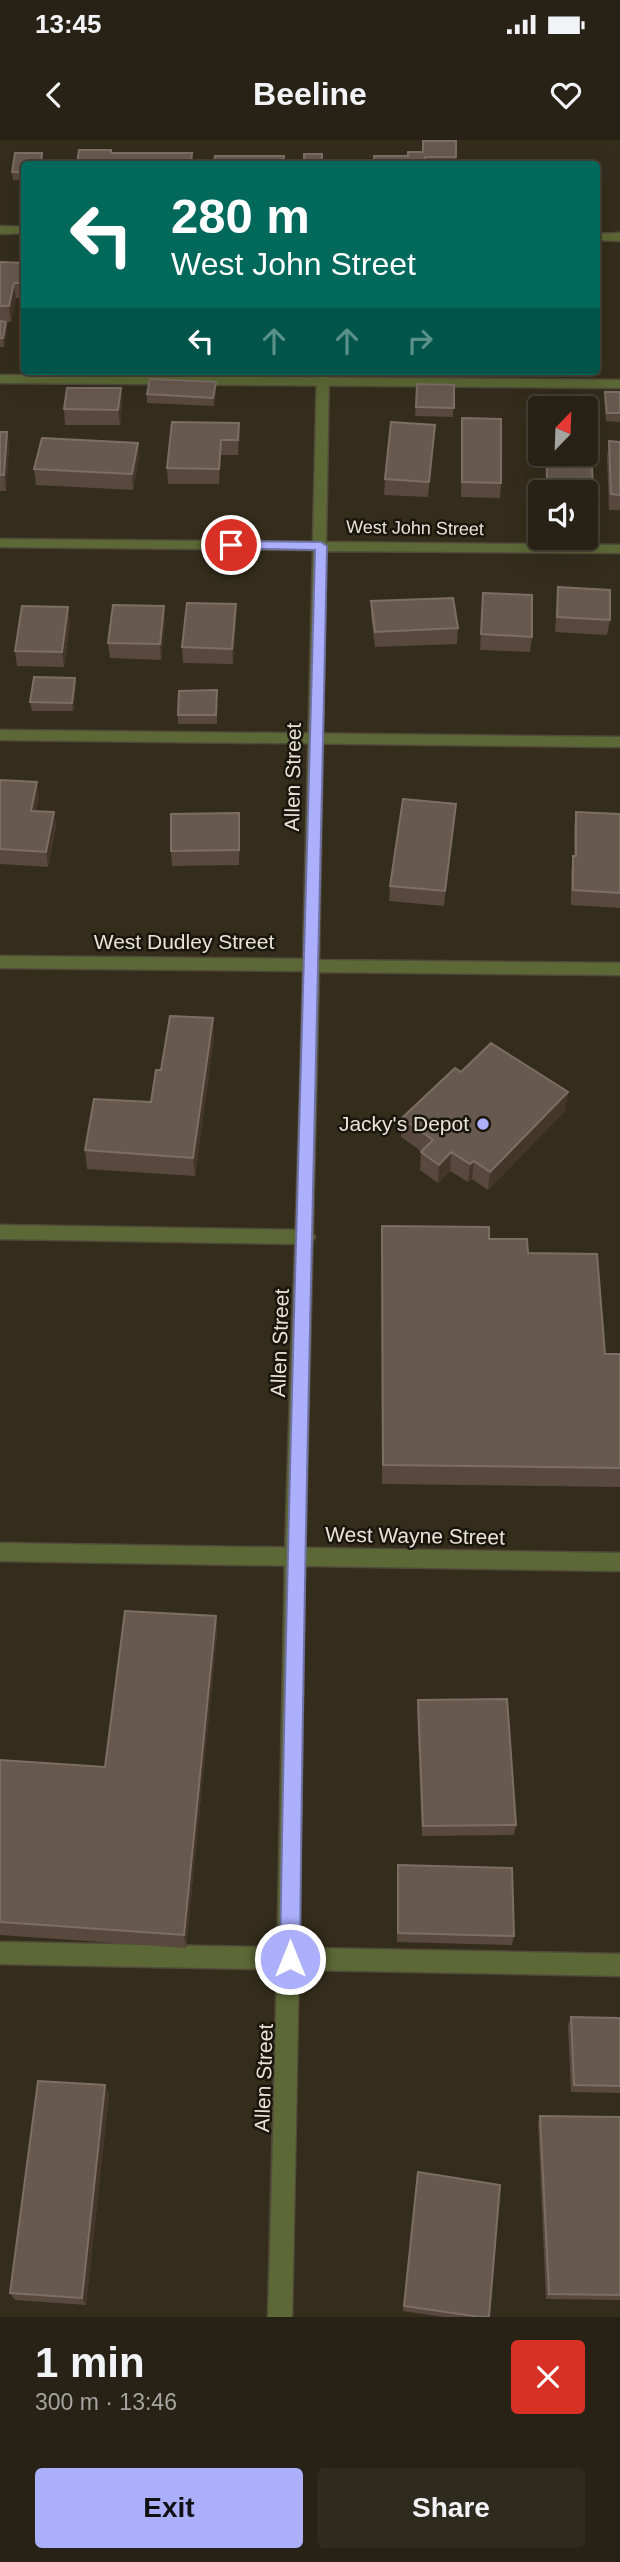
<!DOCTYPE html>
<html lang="en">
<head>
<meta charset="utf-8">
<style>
	:root { --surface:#272215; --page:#2f2a1e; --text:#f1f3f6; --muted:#a4a4a0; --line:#433f34; --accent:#acaffb }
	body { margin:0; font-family:Helvetica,sans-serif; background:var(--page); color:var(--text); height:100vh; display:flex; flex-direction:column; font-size:26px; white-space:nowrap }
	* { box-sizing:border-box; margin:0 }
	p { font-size:23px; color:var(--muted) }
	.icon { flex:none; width:38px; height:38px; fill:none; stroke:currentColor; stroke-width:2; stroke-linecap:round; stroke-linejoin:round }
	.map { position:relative; height:2177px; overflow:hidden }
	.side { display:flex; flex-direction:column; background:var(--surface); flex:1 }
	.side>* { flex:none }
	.hud { position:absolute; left:21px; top:21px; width:579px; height:214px; border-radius:7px; box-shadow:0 7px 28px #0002,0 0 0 2px var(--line); background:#00695c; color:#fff; overflow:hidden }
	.needle { width:46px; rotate:23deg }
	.tools { position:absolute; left:528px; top:256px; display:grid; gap:14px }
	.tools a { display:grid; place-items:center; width:70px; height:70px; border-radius:7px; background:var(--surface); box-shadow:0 7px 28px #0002,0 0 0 2px var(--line); font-size:35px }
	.pin { position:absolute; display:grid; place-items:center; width:60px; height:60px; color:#fff; margin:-30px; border:4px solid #fff; border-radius:50%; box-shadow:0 2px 7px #0007 }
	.me { position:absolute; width:77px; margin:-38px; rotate:0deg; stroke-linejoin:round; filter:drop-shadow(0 0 5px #0008) }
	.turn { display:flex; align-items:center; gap:24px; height:147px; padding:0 35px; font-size:32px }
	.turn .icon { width:91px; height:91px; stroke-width:2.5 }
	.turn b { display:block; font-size:49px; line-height:60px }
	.lanes { display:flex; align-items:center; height:66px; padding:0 35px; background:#0003; justify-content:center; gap:35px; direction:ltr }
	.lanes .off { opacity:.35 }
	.round { display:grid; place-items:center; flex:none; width:74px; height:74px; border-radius:7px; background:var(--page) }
	.summary { display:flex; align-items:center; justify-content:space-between; height:119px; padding:0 35px }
	h1 { font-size:42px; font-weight:800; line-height:52px }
	.cta { display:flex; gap:14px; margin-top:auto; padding:14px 35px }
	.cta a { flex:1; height:80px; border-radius:7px; background:var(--accent); color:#111; font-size:28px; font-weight:800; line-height:80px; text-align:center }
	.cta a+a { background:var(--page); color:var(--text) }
	.status { display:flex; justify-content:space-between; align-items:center; height:49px; padding:0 35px; background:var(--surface); direction:ltr }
	.status svg { height:19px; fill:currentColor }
	header { display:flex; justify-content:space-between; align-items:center; height:91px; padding:0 35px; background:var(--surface); font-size:32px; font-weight:800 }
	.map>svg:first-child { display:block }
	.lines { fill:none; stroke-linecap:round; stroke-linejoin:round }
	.service-casing { stroke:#514a3a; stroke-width:3 }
	.minor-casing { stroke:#514a3a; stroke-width:3 }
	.tertiary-casing { stroke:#514a3a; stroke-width:3 }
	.service { fill:#5c6835; fill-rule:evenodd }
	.minor { fill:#5c6835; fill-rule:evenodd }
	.tertiary { fill:#5c6835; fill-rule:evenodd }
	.wall { fill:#59483d }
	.shaded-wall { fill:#443629 }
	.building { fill:#68594e; stroke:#7c6e64; stroke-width:2 }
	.route { fill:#acaffb; stroke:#7072a3; stroke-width:2 }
	.poi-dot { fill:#acaffb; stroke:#19160e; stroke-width:2.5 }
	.labels { text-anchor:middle; stroke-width:5; stroke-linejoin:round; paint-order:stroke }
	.far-street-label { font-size:18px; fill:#e9e4da; stroke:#19160e }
	.street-label { font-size:21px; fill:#e9e4da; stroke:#19160e }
	.poi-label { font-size:21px; fill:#e9e4da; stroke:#19160e; text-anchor:end }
</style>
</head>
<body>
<div class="status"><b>13:45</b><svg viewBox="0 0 49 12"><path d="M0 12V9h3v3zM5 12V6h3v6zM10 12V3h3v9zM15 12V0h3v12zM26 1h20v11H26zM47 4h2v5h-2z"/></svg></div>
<header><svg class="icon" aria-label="back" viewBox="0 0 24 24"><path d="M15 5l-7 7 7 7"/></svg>Beeline<svg class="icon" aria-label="heart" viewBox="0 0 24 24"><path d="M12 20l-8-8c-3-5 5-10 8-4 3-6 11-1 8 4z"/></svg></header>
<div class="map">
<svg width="620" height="2177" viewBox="0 0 620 2177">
	<rect width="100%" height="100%" fill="#342d1c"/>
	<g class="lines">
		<g class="service-casing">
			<g id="service">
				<path d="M 0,235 L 620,240 L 620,248 L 0,243 Z"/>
				<path d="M 0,590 L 620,597 L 620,607 L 0,600 Z"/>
				<path d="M 0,1085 L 306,1090 L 312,1092 L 315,1097 L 312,1102 L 306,1104 L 0,1099 Z"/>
				<path d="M 0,1802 L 620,1814 L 620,1836 L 0,1824 Z"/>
			</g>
		</g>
		<g class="minor-casing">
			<g id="minor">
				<path d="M 0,86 L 24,87 L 24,93 L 0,94 Z"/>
				<path d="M 620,93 L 620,101 L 597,100 L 597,94 Z"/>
				<path d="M 317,231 L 329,231 L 326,402 L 620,405 L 620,413 L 326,411 L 319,820 L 620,823 L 620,835 L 319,832 C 316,1028 308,1224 305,1420 C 301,1672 298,1925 292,2177 L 268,2177 C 276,1925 280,1672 285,1420 C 290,1224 299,1028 303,831 L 0,828 L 0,816 L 303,819 L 313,410 L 0,407 L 0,399 L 313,402 Z"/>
			</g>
		</g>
		<g class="tertiary-casing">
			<path id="tertiary" d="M 0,1403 L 620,1413 L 620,1431 L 0,1421 Z"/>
		</g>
		<use href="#service" class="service"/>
		<use href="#minor" class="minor"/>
		<use href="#tertiary" class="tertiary"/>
	</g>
	<g class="wall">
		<path d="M 423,1 L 456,1 L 456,24 L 374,24 L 423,12 Z"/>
		<path d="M 42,13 L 43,22 L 24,24 L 24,40 L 13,40 L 12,32 Z"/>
		<path d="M 0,122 L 24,123 L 24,158 L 16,158 L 11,182 L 0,181 Z"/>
		<path d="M 0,181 L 6,182 L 7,190 L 4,207 L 0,207 Z"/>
		<rect x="574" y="231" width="21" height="2"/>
		<path d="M 417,244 L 454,245 L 453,277 L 415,276 Z"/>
		<path d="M 121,248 L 122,264 L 120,285 L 65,285 L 64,269 Z"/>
		<path d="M 216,251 L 214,266 L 147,263 L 147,254 Z"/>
		<path d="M 605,252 L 620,252 L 620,282 L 606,281 L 604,260 Z"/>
		<path d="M 462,278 L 501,343 L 500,358 L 461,357 Z"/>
		<path d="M 239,283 L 238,315 L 221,315 L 219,344 L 168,344 L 167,328 Z"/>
		<path d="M 435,285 L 428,357 L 384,355 L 385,339 Z"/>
		<path d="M 0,292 L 7,292 L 9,307 L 6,351 L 0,351 Z"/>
		<path d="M 609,301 L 620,302 L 620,370 L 609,370 L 607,317 Z"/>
		<path d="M 138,303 L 139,319 L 133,350 L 36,345 L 34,329 Z"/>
		<path d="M 545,313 L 586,313 L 593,348 L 591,363 L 586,363 L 586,352 L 546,352 Z"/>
		<path d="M 558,447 L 610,480 L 607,495 L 555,492 Z"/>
		<path d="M 483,453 L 532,497 L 530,512 L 480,510 Z"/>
		<path d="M 371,461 L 458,488 L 457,504 L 375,507 L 371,476 Z"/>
		<path d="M 236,480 L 233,524 L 183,523 L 182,507 Z"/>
		<path d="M 165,481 L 161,520 L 110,518 L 108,503 Z"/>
		<path d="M 70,483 L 64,527 L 17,526 L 15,511 Z"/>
		<path d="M 75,538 L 76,546 L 73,571 L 32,571 L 30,562 Z"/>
		<path d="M 217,558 L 217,584 L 178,584 L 178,575 Z"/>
		<path d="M 0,640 L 39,658 L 36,671 L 54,672 L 56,687 L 48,727 L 0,724 Z"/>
		<path d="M 576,672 L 620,674 L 620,768 L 571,765 L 571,731 L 574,716 L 574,687 Z"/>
		<path d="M 455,679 L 444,766 L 389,761 L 390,746 Z"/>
		<path d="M 240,688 L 239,725 L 172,726 L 171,711 Z"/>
		<path d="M 214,897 L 195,1036 L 87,1029 L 85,1010 L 151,962 L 161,930 Z"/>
		<path d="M 461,932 L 568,952 L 565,971 L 488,1050 L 472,1039 L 468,1042 L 450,1031 L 438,1043 L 420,1030 L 421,1011 L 401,997 L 402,978 Z"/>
		<path d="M 382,1086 L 489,1099 L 528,1113 L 605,1214 L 620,1214 L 620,1347 L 382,1344 L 381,1106 Z"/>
		<path d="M 216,1476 L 217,1494 L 186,1808 L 0,1795 L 0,1620 L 105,1627 Z"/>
		<path d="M 418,1560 L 516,1685 L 514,1695 L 422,1696 L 417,1571 Z"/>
		<path d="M 398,1725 L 514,1796 L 512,1805 L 397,1802 L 397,1735 Z"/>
		<path d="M 571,1877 L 620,1878 L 620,1953 L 571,1952 L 568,1885 Z"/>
		<path d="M 109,1955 L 86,2165 L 15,2160 L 10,2153 Z"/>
		<path d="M 540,1976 L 620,1977 L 620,2160 L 546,2159 L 538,1983 Z"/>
		<path d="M 418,2032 L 489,2177 L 443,2177 L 403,2171 Z"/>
	</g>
	<g class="shaded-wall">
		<path d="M 14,143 L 16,158 L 11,182 L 9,166 Z"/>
		<path d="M 6,182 L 7,190 L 4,207 L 3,198 Z"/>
		<path d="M 216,242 L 216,251 L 214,266 L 213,258 Z"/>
		<path d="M 121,248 L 122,264 L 120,285 L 118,270 Z"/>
		<path d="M 239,283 L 240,299 L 238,315 L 238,300 Z"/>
		<path d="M 7,292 L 9,307 L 6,351 L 4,335 Z"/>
		<path d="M 221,300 L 221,315 L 219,344 L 219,329 Z"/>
		<path d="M 138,303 L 139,319 L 133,350 L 132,334 Z"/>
		<path d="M 236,464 L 236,480 L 233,524 L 232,509 Z"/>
		<path d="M 164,466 L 165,481 L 161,520 L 160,504 Z"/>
		<path d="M 68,467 L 70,483 L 64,527 L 62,512 Z"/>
		<path d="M 75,538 L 76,546 L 73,571 L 72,563 Z"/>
		<path d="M 37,642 L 39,658 L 33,686 L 31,671 Z"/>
		<path d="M 456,664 L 455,679 L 444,766 L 445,751 Z"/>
		<path d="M 54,672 L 56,687 L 48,727 L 46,712 Z"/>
		<path d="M 213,878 L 214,897 L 195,1036 L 193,1018 Z"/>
		<path d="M 568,952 L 565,971 L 488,1050 L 490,1032 Z"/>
		<path d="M 451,1012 L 450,1031 L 438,1043 L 439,1025 Z"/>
		<path d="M 474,1021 L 472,1039 L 468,1042 L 470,1024 Z"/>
		<path d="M 216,1476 L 217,1494 L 186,1808 L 184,1795 Z"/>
		<path d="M 105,1945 L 109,1955 L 86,2165 L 82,2158 Z"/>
	</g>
	<g class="building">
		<path d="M 423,1 L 456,1 L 456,17 L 425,17 L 425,24 L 374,24 L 374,16 L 408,16 L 408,12 L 423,12 Z"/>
		<path d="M 79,10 L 111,10 L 111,13 L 192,13 L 191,24 L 77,24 Z"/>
		<path d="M 15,13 L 42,13 L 41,24 L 24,24 L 24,32 L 12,32 Z"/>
		<rect x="304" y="14" width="18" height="10"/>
		<path d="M 215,16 L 284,16 L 283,23 L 287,23 L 287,24 L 214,24 Z"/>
		<path d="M 0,122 L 24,123 L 24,143 L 14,143 L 9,166 L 0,166 Z"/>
		<path d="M 0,181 L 6,182 L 3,198 L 0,198 Z"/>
		<path d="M 150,239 L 216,242 L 213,258 L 147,254 Z"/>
		<path d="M 417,244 L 454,245 L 454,268 L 416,267 Z"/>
		<path d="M 67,248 L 121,248 L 118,270 L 64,269 Z"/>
		<path d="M 605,252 L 620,252 L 620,273 L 607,273 Z"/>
		<path d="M 462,278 L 501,279 L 501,343 L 462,342 Z"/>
		<path d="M 172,282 L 239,283 L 238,300 L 221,300 L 219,329 L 167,328 Z"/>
		<path d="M 391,282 L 435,285 L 429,342 L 385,339 Z"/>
		<path d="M 0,292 L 7,292 L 4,335 L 0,335 Z"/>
		<path d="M 42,298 L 138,303 L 132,334 L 34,329 Z"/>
		<path d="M 609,301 L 620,302 L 620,355 L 611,354 Z"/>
		<path d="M 586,305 L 591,305 L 593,348 L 547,346 L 547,313 L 586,313 Z"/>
		<path d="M 558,447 L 610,450 L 610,480 L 557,477 Z"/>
		<path d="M 483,453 L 532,455 L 532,497 L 481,494 Z"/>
		<path d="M 453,458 L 458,488 L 375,492 L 371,461 Z"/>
		<path d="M 187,463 L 236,464 L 232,509 L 182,507 Z"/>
		<path d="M 113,465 L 164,466 L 160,504 L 108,503 Z"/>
		<path d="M 22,466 L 68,467 L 62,512 L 15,511 Z"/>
		<path d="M 34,537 L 75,538 L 72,563 L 30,562 Z"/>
		<path d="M 217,550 L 216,575 L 178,575 L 179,551 Z"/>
		<path d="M 0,640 L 37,642 L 31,671 L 54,672 L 46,712 L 0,709 Z"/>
		<path d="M 403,659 L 456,664 L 445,751 L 390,746 Z"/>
		<path d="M 576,672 L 620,674 L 620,753 L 573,750 L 573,716 L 576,716 Z"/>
		<path d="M 239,673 L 239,710 L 171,711 L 171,674 Z"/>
		<path d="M 170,876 L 213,878 L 193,1018 L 85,1010 L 94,959 L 151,962 L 156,930 L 161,930 Z"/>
		<path d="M 491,903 L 568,952 L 490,1032 L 474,1021 L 470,1024 L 451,1012 L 439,1025 L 421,1012 L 433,1000 L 402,978 L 455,928 L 461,932 Z"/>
		<path d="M 382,1086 L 489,1087 L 489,1099 L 527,1099 L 528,1113 L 597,1114 L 605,1214 L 620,1214 L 620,1328 L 383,1325 Z"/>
		<path d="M 125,1471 L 216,1476 L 184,1795 L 0,1782 L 0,1620 L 105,1627 Z"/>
		<path d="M 507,1559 L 516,1685 L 423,1686 L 418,1560 Z"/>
		<path d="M 398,1725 L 512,1728 L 514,1796 L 398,1793 Z"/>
		<path d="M 571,1877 L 620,1878 L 620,1946 L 574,1945 Z"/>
		<path d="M 38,1941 L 105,1945 L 82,2158 L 10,2153 Z"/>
		<path d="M 540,1976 L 620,1977 L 620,2155 L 549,2154 Z"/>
		<path d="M 418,2032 L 500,2045 L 489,2177 L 480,2177 L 404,2166 Z"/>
	</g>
	<path class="route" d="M 231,401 L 321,402 L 327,406 C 318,877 304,1348 300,1819 L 297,1826 L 290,1829 L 283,1826 L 280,1819 C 287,1349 303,880 315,410 L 226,408 L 226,402 Z"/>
	<circle class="poi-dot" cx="483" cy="984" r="7"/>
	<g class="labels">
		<g class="far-street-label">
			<text transform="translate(415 388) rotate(1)" y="6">West John Street</text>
		</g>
		<g class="street-label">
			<text transform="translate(293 637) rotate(-89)" y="7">Allen Street</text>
			<text x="184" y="809">West Dudley Street</text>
			<text transform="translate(280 1203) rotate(-88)" y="7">Allen Street</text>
			<text transform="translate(415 1396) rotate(1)" y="7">West Wayne Street</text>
			<text transform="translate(264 1938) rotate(-88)" y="7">Allen Street</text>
		</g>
		<g class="poi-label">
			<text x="469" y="991">Jacky's Depot</text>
		</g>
	</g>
</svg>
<div class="tools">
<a><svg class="needle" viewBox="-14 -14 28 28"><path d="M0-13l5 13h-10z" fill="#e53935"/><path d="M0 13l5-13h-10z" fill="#a4a4a0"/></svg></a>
<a><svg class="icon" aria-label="sound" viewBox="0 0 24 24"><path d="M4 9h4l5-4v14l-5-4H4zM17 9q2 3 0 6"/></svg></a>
</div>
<div class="pin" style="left:231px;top:405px;background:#d93025"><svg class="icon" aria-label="arrive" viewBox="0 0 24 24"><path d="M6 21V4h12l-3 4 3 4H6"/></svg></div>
<svg class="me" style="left:290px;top:1819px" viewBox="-20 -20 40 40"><circle r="17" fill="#acaffb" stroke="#fff" stroke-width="3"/><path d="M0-11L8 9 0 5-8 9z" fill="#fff"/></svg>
<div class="hud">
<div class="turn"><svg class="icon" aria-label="left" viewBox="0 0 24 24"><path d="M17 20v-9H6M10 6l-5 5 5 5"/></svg><div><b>280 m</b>West John Street</div></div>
<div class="lanes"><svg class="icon" aria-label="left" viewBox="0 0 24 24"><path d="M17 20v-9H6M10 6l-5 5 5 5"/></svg><svg class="icon off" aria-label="ahead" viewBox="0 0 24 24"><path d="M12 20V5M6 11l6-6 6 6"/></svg><svg class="icon off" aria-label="ahead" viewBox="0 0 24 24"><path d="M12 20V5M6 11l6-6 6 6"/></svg><svg class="icon off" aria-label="right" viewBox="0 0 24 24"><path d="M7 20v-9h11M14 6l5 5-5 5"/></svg></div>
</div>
</div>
<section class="side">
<div class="summary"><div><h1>1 min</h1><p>300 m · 13:46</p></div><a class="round" style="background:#d93025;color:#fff"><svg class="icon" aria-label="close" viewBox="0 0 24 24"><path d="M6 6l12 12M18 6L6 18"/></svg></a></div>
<div class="cta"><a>Exit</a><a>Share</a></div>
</section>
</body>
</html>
